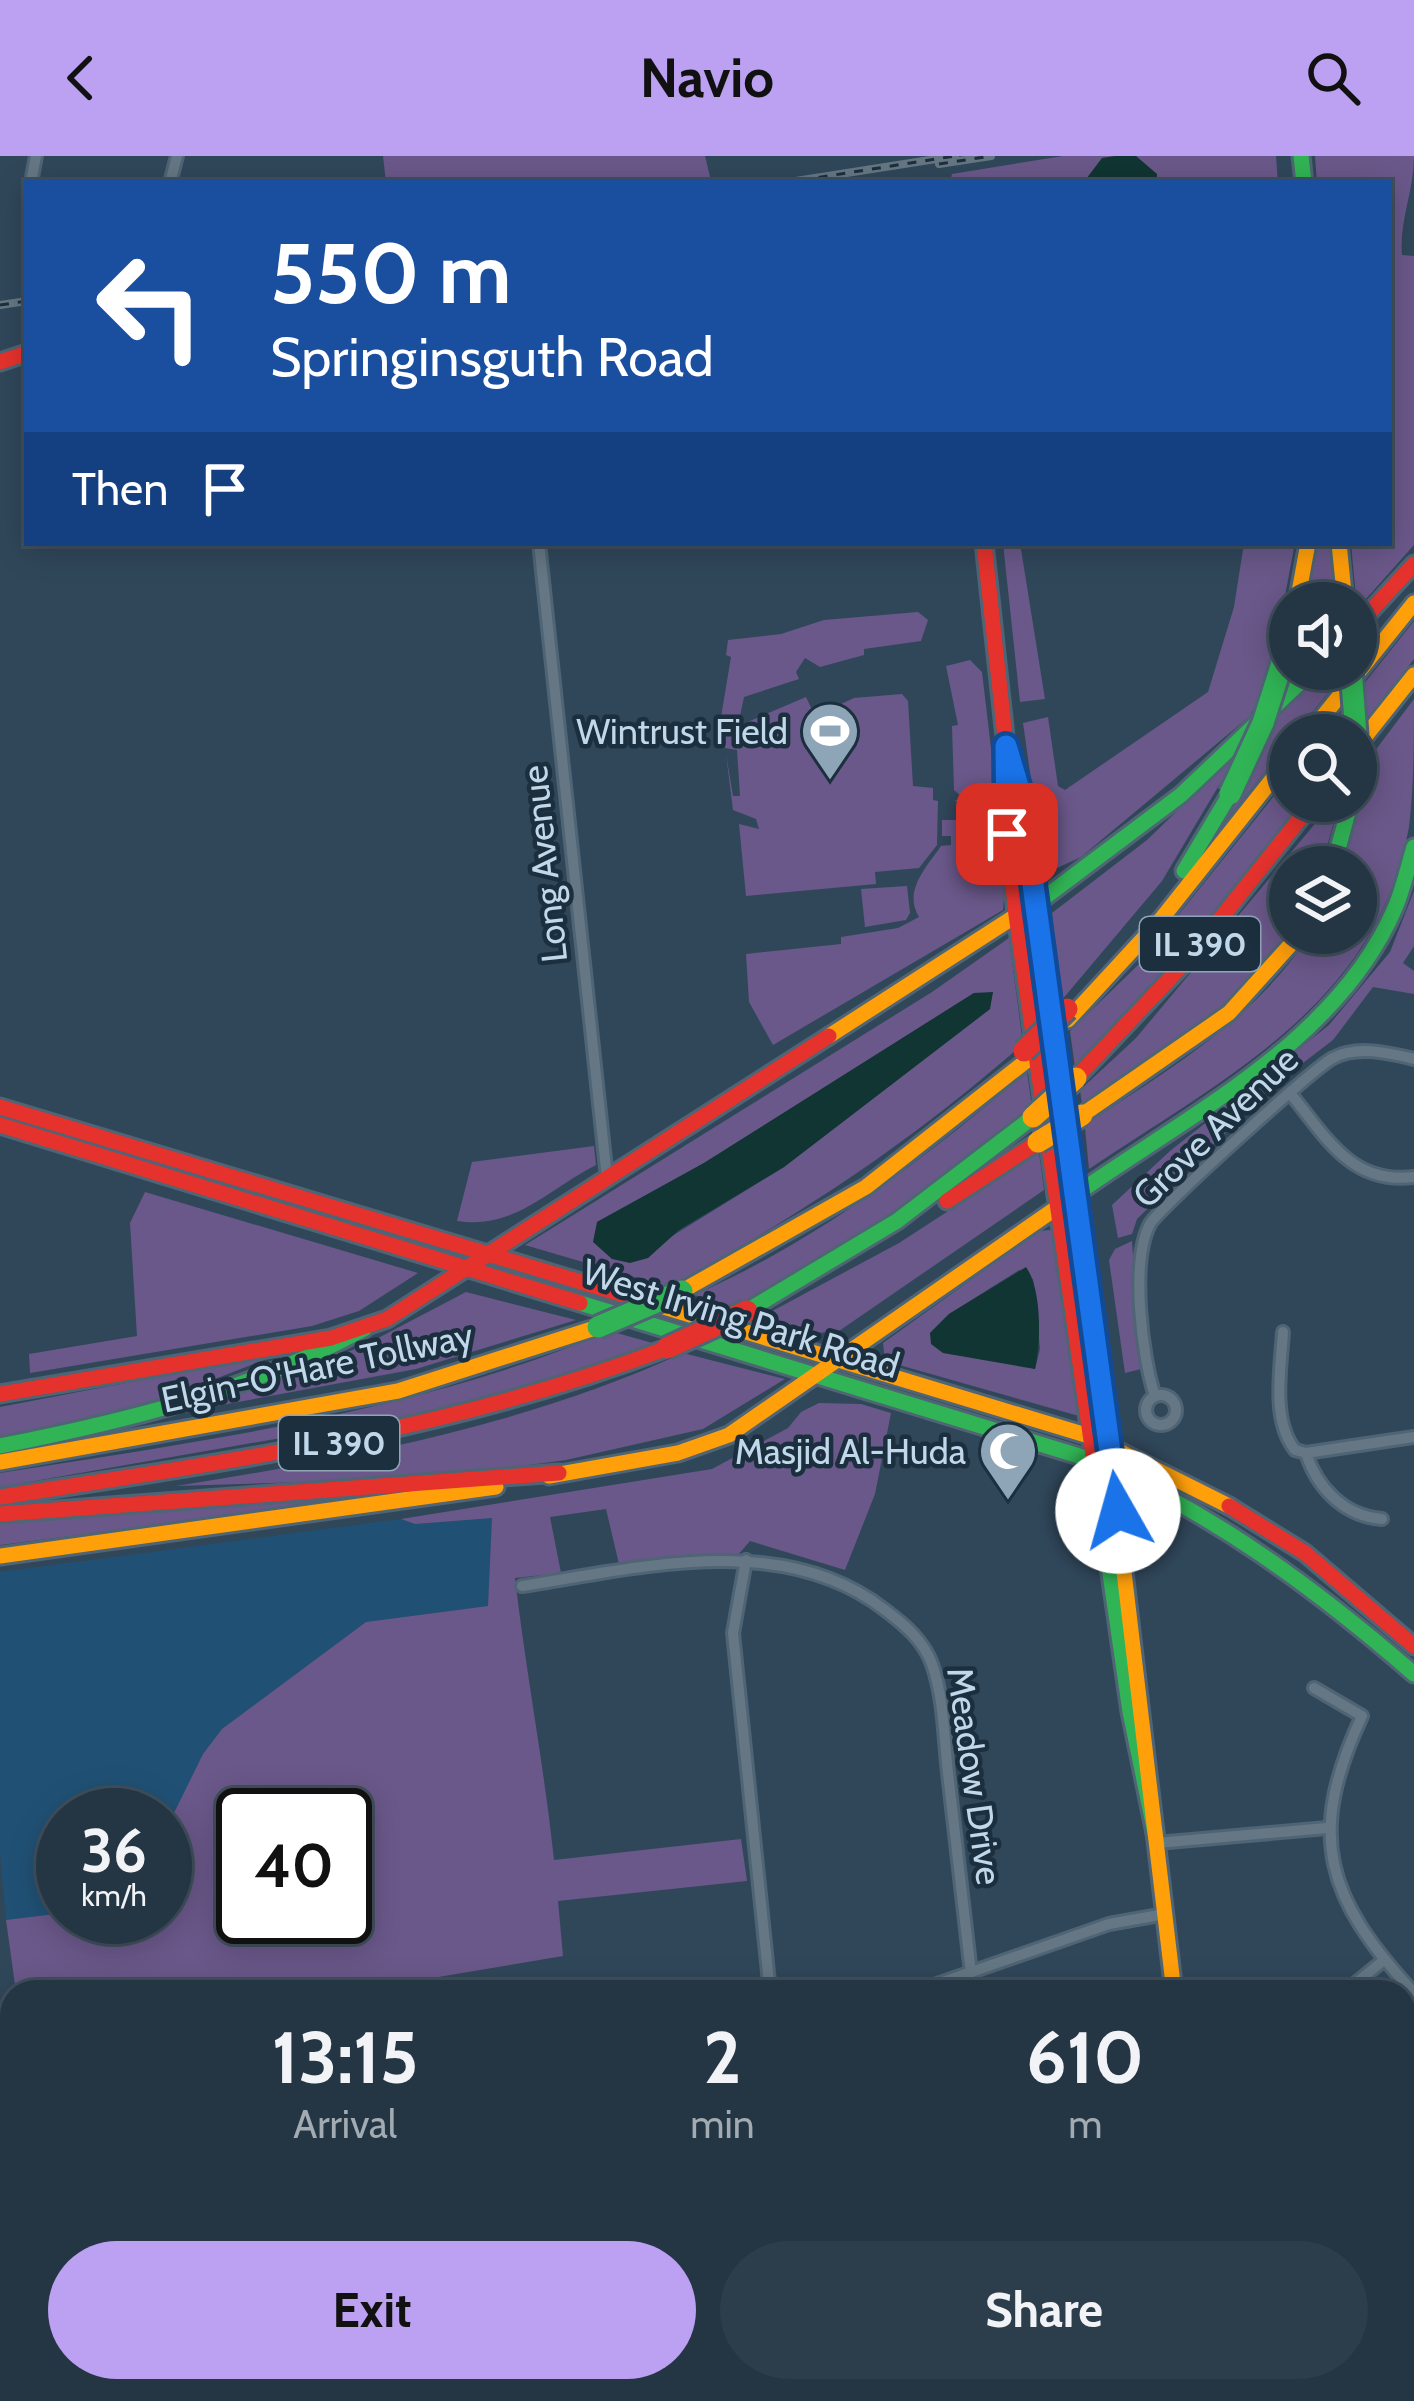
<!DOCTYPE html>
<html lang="en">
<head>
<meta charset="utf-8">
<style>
	:root { --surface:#243544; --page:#2c3d4b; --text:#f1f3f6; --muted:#a3abb2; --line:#41505d; --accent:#bca0f2 }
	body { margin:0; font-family:Cabin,sans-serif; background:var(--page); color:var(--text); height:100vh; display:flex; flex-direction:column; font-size:45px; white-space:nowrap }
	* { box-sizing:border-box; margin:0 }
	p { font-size:39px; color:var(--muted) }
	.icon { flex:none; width:66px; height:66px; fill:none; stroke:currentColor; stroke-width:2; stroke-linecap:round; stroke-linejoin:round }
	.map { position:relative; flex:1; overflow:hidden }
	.details { position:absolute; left:0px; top:1824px; width:1416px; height:423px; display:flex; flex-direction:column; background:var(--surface); border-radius:36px 36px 0 0; box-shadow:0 6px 30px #0003,0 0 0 3px var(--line) }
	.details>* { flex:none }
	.guide { position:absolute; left:24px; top:24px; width:1368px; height:366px; border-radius:0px; box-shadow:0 6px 30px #0003,0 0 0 3px var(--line); background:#1a4fa0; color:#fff; overflow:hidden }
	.tools { position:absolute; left:1269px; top:426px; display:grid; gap:24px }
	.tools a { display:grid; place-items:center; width:108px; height:108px; border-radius:50%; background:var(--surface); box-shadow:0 6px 30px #0003,0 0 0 3px var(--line); font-size:60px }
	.speed { position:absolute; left:36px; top:1632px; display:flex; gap:24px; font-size:60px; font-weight:700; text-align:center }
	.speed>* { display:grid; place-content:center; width:156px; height:156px; border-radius:50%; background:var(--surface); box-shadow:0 6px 30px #0003,0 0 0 3px var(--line); line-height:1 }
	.speed small { font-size:30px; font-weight:400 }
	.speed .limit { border:6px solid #111; border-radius:18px; background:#fff; color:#111 }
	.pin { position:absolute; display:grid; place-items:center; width:102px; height:102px; color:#fff; margin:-51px; border-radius:24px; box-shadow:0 6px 18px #0006 }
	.me { position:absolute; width:132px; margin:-66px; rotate:353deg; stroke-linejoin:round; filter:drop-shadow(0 0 9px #0008) }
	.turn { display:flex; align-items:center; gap:42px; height:252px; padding:0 48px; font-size:54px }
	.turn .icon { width:156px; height:156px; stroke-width:2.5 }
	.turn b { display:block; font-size:84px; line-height:102px }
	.then { display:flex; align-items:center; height:114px; padding:0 48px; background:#0003; gap:24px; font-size:45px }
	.eta { display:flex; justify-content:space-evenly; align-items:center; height:204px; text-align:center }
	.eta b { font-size:72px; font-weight:800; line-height:84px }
	.cta { display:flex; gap:24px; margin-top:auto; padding:24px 48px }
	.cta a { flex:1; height:138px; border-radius:72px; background:var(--accent); color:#111; font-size:48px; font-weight:800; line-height:138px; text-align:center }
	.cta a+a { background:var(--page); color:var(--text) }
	header { display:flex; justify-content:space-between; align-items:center; height:156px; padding:0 48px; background:var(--accent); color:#111; font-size:54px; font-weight:800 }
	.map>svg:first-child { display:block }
	.built { fill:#205175 }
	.green { fill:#6a588a; fill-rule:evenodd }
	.water { fill:#103532 }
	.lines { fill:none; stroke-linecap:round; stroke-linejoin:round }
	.stream { stroke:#103532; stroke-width:3 }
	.street-casing { stroke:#4f6474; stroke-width:16 }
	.fast-casing { stroke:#4f6474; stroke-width:21 }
	.slow-casing { stroke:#4f6474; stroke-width:21 }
	.jam-casing { stroke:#4f6474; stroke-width:21 }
	.street { stroke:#657784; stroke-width:10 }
	.fast { stroke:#30b455; stroke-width:15 }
	.slow { stroke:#ff9f0a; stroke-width:15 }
	.jam { stroke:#e5322d; stroke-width:15 }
	.rail-casing { stroke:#667783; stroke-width:8 }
	.rail { stroke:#1c2f3e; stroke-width:3; stroke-dasharray:9; stroke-linecap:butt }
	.fast-bridge-casing { stroke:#4f6474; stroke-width:27; stroke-linecap:butt }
	.slow-bridge-casing { stroke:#4f6474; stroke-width:27; stroke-linecap:butt }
	.jam-bridge-casing { stroke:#4f6474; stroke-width:27; stroke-linecap:butt }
	.fast-bridge { stroke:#30b455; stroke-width:21 }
	.slow-bridge { stroke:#ff9f0a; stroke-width:21 }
	.jam-bridge { stroke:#e5322d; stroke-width:21 }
	.route-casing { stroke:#114b97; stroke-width:30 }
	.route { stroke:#1a73e8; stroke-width:21 }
	.labels { text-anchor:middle; stroke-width:9; stroke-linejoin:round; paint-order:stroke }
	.shield { fill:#1c2f3e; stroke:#90a5b7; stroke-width:3 }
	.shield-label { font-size:33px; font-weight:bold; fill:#c1d8eb }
	.poi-label { font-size:36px; fill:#c1d8eb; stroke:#1c2f3e; text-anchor:end }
	.street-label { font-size:36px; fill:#c1d8eb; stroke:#1c2f3e }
</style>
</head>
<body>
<header><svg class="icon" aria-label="back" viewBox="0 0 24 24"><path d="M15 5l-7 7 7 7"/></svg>Navio<svg class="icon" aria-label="search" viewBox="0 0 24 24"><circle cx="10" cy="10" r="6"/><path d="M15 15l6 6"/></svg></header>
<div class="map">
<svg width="1414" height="2245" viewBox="0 0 1414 2245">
	<rect width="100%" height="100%" fill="#30475a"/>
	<path class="built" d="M 492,1361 L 488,1450 L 366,1466 L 222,1573 L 203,1598 L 165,1675 L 165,1659 L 63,1659 L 63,1757 L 6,1764 L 0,1696 L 0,1416 L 401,1363 L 415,1368 Z"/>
	<g class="green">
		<path d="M 383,0 L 705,0 L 711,25 L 386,27 Z"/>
		<path d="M 1063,0 L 1276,0 L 1278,27 L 950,27 L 952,18 Z"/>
		<path d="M 1315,0 L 1414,0 C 1414,35 1399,65 1402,99 L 1414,100 L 1414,389 L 1357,453 L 1351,387 L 1389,387 L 1389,27 L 1317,27 Z"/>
		<path d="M 1003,387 L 1020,387 L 1045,543 L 1020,546 Z"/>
		<path d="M 1244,387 L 1295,387 L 1269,524 L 1250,560 L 1081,701 L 1055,713 L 1043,708 L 1023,567 L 1048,561 L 1058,630 L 1065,634 L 1208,536 L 1234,451 Z"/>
		<path d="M 1315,387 L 1332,387 L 1337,447 L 1306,447 Z"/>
		<path d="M 918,456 L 928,464 L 921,485 L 864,493 L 864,499 L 820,511 L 805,502 L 796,516 L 799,523 L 744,541 L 740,560 L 721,561 L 731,501 L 726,499 L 728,484 L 781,478 L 824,464 Z"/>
		<path d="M 1414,465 L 1414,503 L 1354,579 L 1323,579 Z"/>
		<path d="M 970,504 L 982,516 L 1006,719 L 1003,754 L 773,889 L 749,846 L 746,798 L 841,788 L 841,781 L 898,772 L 919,761 C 903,735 926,712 941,690 L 951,689 L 951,680 L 942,680 L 942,664 L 965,664 L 965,646 L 954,645 L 963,642 L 954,634 L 952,570 L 958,569 L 946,510 Z"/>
		<path d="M 1323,513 L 1347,513 L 1221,671 L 1274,562 Z"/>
		<path d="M 902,538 L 908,545 L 913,630 L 933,632 L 933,644 L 938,645 L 937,689 L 919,712 L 875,716 L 876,728 L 746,740 L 739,668 L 759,673 L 756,663 L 733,654 L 726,598 L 733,640 L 740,640 L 737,594 L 725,592 L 724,576 L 806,541 L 815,560 L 854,542 Z"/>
		<path d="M 1414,543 C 1414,586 1414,629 1409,671 C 1377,848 1225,921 1089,1013 L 1085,972 L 1089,966 C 1173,911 1256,862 1311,777 L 1356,777 L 1356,711 L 1344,711 L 1365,608 Z"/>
		<path d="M 1240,594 L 1162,725 L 1061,845 L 1052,757 L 1147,684 Z"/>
		<path d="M 1290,620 L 1290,645 L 1301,645 L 1180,798 L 1075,912 L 1070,875 L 1138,809 Z"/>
		<path d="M 1334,645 L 1340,645 L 1321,711 L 1290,711 C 1290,729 1296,760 1288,776 C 1255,850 1147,906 1082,948 L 1080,934 L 1136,882 Z"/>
		<path d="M 907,730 L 910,757 L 906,764 L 865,771 L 861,733 Z"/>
		<path d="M 1414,735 L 1414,790 L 1403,807 L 1414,815 L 1414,838 L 1373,831 L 1333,884 L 1278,926 L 1137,1063 L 1132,1078 L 1118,1082 L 1112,1049 L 1170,995 L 1329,869 L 1390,796 Z"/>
		<path d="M 1009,782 L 1023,888 C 910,987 800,1060 668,1131 L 525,1089 L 932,836 ZM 974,837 L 990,853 L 784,1011 L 656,1090 L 597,1066 L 704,1007 Z"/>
		<path d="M 1027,916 L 1032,951 L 902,1052 L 735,1151 L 694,1139 C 819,1084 923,1004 1027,916 Z"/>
		<path d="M 594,990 L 596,1009 C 547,1034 514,1074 457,1065 L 472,1006 Z"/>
		<path d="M 1039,996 L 1044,1034 L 839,1175 L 818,1177 L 763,1160 L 899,1087 Z"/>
		<path d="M 145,1036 L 418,1117 L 359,1155 L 312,1170 L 30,1217 L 29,1198 L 137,1180 L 130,1067 Z"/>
		<path d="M 1050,1074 L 1057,1080 L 1079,1260 L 885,1205 L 883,1187 L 1039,1075 ZM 1019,1114 L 1033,1123 L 1040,1193 L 1035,1213 L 930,1177 L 949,1158 Z"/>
		<path d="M 1132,1085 L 1141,1213 L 1125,1217 L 1109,1104 L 1115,1093 Z"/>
		<path d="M 466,1136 L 576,1164 L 416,1213 L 179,1257 L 361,1191 Z"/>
		<path d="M 610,1175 L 656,1188 L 458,1251 L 0,1331 L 0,1317 C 207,1284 415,1257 610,1175 Z"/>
		<path d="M 282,1197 L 151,1248 L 0,1282 L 0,1251 Z"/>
		<path d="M 683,1197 L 785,1223 L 703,1273 L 566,1304 L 433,1322 L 176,1330 C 351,1302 521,1271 683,1197 Z"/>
		<path d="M 819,1247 L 861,1248 L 891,1257 L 875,1338 L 845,1414 L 750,1385 L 737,1400 L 619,1408 L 606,1353 L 550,1361 L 561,1417 L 515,1422 C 526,1517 544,1609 554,1704 L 741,1683 L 747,1725 L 558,1745 L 563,1800 L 349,1836 L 16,1836 L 6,1764 L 63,1757 L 165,1761 L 165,1675 L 203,1598 L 222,1573 L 366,1466 L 488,1450 L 492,1362 L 415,1368 L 401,1363 L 712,1313 L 788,1272 L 801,1256 ZM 243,1659 L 345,1659 L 345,1761 L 243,1761 Z"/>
		<path d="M 395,1339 L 0,1389 L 0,1366 L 162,1350 Z"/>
		<path d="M 243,2235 L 378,2235 L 380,2245 L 244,2245 Z"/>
	</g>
	<g class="water">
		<path d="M 1115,0 L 1136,0 L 1157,18 L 1157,27 L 1083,27 L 1102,2 Z"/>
		<path d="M 993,836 L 990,853 L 784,1011 L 679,1074 L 648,1102 L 630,1107 L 612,1103 L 593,1086 L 597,1066 L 704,1007 L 974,837 Z"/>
		<path d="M 1026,1111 C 1042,1133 1041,1187 1035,1213 L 943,1197 L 931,1188 L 930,1177 L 949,1158 Z"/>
	</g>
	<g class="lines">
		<path class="stream" d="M 382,2235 L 384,2245"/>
		<g class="street-casing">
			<g id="street">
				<path d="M 31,27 L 36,0"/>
				<path d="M 170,27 L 177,0"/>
				<path d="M 539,387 L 607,1022"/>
				<path d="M 1290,937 C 1326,981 1351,1029 1414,1021"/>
				<path d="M 1283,1176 C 1281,1211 1271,1264 1295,1294 L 1306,1297 L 1414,1281"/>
				<circle cx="1161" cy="1254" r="15"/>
				<path d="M 1155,1240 C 1142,1201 1130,1106 1150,1068 C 1157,1054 1315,911 1333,902 C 1357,889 1390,897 1414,903"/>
				<path d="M 1306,1297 C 1317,1332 1344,1360 1382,1363"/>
				<path d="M 746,1404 L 733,1477 L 770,1836"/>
				<path d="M 522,1430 C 639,1412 783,1374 885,1454 C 905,1469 923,1484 932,1508 C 944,1542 944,1582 948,1617 C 956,1684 963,1750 971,1817"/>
				<path d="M 1314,1532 L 1362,1560 C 1306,1680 1326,1742 1414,1837"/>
				<path d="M 1157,1687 L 1327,1672"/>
				<path d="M 1346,1835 L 1384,1804"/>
				<path d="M 914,1836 L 1109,1768 L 1165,1758"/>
				<path d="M 1404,1960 L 1414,1959"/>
				<path d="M 1404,2102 L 1414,2101"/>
				<path d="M 692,2235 L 693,2245"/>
				<path d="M 495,2245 L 496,2235"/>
			</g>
		</g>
		<g class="fast-casing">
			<g id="fast">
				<path d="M 1301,0 L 1304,27"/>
				<path d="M 1333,711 L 1351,645"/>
				<path d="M 1184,715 L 1230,638"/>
				<path d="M 1036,748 L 1181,639 L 1314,513"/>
				<path d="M 1078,1037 C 1190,958 1338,885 1395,752 C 1403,733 1408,711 1414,691"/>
				<path d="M 580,1147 L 1092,1304 C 1213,1357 1315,1432 1414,1518"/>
				<path d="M 747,1155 L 897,1065 L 1033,961"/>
				<path d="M 0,1290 C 126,1265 250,1235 364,1173"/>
				<path d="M 1104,1376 L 1130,1556 L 1157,1687"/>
				<path d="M 34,2235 L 35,2245"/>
				<path d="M 1178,2235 L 1178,2245"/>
				<path d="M 1406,2245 L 1414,2244"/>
			</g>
		</g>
		<g class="slow-casing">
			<g id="slow">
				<path d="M 1339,387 L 1345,447"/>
				<path d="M 1297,447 L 1308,387"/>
				<path d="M 1308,579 L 1414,447"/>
				<path d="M 1356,592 L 1414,519"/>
				<path d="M 1068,864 L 1162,762 L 1290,601"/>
				<path d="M 829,880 L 1023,755"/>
				<path d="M 1082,959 L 1229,857 L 1301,777"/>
				<path d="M 682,1135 L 866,1031 L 1026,905"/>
				<path d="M 634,1142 L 1089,1280 L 1229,1350"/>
				<path d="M 0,1306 L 398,1235 L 598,1171"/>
				<path d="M 549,1320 L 678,1297 L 729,1279 L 1065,1046"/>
				<path d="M 1117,1357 L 1174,1836"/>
				<path d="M 0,1400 L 496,1331"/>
				<path d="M 0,1939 L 12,2047"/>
			</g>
		</g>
		<g class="jam-casing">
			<g id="jam">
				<path d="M 0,206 L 27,197"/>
				<path d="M 984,387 L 1006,590 L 1004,644 L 1016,759 L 1104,1376"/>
				<path d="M 1356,471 L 1414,408"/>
				<path d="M 1010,605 L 1021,640 L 1117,1357"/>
				<path d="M 1076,922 L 1190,801 L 1314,645"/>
				<path d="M 0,951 L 634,1142"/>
				<path d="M 0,969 L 580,1147"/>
				<path d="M 947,1045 L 1038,986"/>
				<path d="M 0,1238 L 331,1182 L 387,1163 L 829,880"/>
				<path d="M 0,1341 C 227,1306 451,1275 667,1192"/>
				<path d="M 1229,1350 L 1305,1397 L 1414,1490"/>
				<path d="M 0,1358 L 559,1317"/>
			</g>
		</g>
		<use href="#street" class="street"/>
		<use href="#fast" class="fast"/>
		<use href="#slow" class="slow"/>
		<use href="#jam" class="jam"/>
		<g class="rail-casing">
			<g id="rail">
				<path d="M 939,8 L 991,0"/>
				<path d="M 783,27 L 955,0"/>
				<path d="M 0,149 L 27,145"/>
			</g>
		</g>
		<use href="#rail" class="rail"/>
		<g class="fast-bridge-casing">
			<g id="fast-bridge">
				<path d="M 1351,513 L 1356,579"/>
				<path d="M 1230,638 L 1263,567 L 1290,482"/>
				<path d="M 598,1171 L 682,1135"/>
			</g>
		</g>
		<g class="slow-bridge-casing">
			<g id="slow-bridge">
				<path d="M 1033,961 L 1076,922"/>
				<path d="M 1038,986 L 1082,959"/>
			</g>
		</g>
		<g class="jam-bridge-casing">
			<g id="jam-bridge">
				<path d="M 1024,895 L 1067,853"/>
				<path d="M 667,1192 L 747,1155"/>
			</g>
		</g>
		<use href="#fast-bridge" class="fast-bridge"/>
		<use href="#slow-bridge" class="slow-bridge"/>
		<use href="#jam-bridge" class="jam-bridge"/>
	</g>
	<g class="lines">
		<g class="route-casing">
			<path id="route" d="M 1007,678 L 1006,590 L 1021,640 L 1118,1355"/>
		</g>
		<use href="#route" class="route"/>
	</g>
	<defs>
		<g id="stadium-pin" transform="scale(3)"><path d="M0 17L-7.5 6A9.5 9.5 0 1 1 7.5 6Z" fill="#8ea5b8" stroke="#1c2f3e"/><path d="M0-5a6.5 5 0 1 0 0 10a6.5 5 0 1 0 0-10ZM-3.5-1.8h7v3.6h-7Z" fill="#fff"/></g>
		<g id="mosque-pin" transform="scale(3)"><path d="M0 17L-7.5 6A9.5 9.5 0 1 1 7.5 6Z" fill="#8ea5b8" stroke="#1c2f3e"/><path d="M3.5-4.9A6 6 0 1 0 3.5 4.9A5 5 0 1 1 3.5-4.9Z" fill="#fff"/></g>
	</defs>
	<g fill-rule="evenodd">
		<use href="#stadium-pin" x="830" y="575"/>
		<use href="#mosque-pin" x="1008" y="1295"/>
	</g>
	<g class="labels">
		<g class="shield">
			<rect x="1140" y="761" width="120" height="54" rx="9"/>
			<rect x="279" y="1260" width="120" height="54" rx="9"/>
		</g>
		<g class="shield-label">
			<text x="1200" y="800">IL 390</text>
			<text x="339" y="1299">IL 390</text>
		</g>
		<g class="poi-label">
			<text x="788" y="588">Wintrust Field</text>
			<text x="966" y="1308">Masjid Al-Huda</text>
		</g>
		<g class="street-label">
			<text transform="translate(544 708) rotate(-96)" y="13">Long Avenue</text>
			<text transform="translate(1215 971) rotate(-44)" y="13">Grove Avenue</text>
			<text transform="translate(741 1162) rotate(17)" y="13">West Irving Park Road</text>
			<text transform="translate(317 1211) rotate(-12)" y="13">Elgin-O'Hare Tollway</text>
			<text transform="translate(975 1620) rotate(82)" y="13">Meadow Drive</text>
		</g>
	</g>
</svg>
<div class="tools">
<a><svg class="icon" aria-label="sound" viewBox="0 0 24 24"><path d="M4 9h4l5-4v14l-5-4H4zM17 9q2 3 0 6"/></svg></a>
<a><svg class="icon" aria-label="search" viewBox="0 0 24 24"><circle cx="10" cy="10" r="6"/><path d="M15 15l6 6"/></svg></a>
<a><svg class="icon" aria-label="layers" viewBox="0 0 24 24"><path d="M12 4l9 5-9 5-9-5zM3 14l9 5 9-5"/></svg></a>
</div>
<div class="speed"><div>36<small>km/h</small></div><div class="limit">40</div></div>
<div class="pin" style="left:1007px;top:678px;background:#d93025"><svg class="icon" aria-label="arrive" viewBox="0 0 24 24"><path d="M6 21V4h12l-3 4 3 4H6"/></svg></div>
<svg class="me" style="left:1118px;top:1355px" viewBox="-20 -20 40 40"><circle r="19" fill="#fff"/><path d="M0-13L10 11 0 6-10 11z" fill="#1a73e8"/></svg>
<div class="guide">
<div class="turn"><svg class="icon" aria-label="left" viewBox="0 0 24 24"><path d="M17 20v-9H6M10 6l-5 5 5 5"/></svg><div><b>550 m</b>Springinsguth Road</div></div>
<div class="then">Then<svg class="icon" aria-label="arrive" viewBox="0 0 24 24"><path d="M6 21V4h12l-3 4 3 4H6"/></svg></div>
</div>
<section class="details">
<div class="eta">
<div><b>13:15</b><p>Arrival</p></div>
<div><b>2</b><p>min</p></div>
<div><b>610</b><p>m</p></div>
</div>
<div class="cta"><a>Exit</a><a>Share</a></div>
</section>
</div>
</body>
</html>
